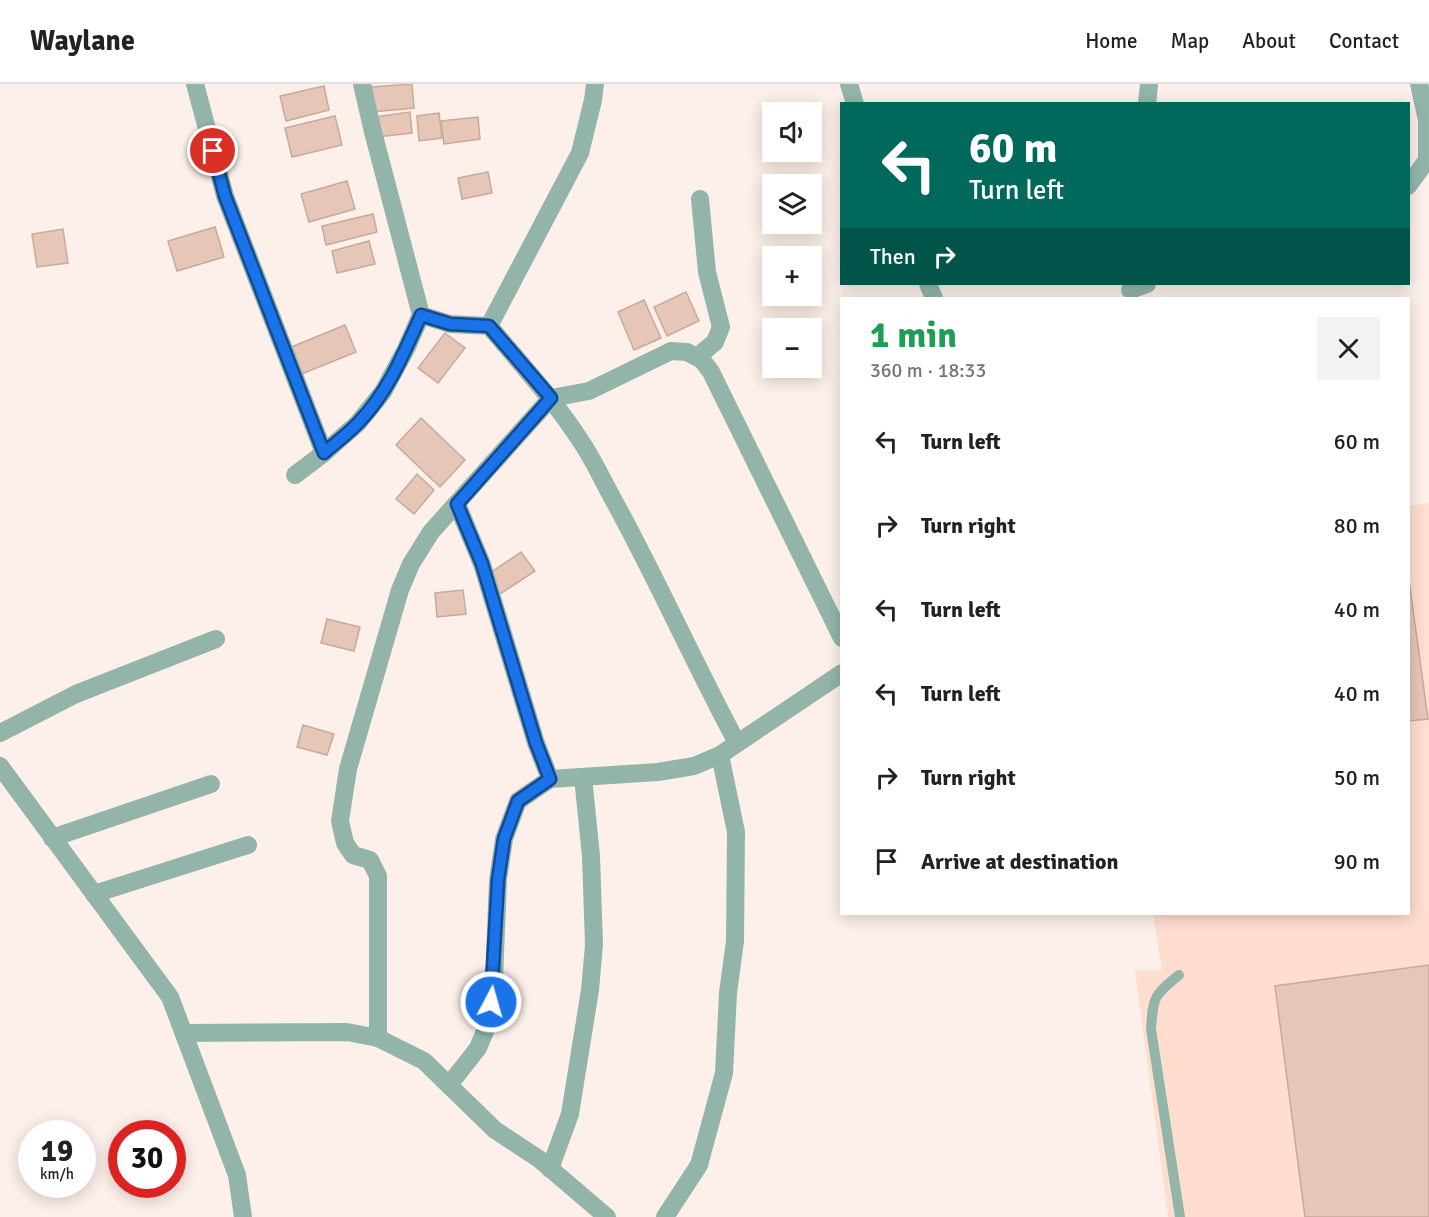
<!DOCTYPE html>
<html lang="en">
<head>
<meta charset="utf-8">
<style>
	:root { --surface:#fff; --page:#f2f2f2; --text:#222; --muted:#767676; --line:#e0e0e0 }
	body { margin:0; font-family:Signika,sans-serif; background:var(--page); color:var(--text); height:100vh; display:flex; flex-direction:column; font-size:22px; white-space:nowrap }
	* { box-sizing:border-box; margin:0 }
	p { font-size:20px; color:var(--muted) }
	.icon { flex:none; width:33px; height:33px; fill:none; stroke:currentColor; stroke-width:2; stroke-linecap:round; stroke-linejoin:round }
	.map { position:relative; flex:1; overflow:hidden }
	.details { position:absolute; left:840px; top:213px; width:570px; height:618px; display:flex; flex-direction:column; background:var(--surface); border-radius:0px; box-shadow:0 3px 15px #0003 }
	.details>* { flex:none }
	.banner { position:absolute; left:840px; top:18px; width:570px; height:183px; border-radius:0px; box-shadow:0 3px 15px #0003; background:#00695c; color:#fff; overflow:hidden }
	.buttons { position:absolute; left:762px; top:18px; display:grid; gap:12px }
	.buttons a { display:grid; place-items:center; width:60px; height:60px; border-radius:0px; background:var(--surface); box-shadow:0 3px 15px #0003; font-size:30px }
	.speed { position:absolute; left:18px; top:1036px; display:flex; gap:12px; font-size:30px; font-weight:700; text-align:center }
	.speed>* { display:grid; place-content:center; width:78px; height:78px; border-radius:50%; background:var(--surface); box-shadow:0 3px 15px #0003; line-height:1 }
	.speed small { font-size:15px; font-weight:400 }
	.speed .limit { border:9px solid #d22; background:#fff; color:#111 }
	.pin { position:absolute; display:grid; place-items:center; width:51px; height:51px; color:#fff; margin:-26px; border:3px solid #fff; border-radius:50%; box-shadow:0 2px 6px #0007 }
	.me { position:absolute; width:66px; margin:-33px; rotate:6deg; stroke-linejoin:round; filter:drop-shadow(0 0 4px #0008) }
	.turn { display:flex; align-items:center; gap:21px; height:126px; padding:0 30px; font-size:27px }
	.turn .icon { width:78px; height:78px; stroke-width:2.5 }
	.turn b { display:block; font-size:42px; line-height:51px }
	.then { display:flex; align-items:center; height:57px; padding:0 30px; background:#0003; gap:12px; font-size:22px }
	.round { display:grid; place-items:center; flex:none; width:63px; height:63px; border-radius:0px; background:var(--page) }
	.summary { display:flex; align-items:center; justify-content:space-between; height:102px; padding:0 30px }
	h1 { font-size:36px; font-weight:800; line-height:45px; color:#1e9e55 }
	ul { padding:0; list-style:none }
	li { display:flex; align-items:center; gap:18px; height:84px; padding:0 30px }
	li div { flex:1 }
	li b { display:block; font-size:22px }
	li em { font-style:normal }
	header { display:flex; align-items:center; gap:36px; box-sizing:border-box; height:84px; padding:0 30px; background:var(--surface); border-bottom:2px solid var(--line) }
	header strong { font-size:28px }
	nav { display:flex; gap:33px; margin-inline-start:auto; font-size:21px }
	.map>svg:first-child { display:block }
	.built { fill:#ffded0 }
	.building { fill:#e6c6b7; stroke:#c8a99b; stroke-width:1.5 }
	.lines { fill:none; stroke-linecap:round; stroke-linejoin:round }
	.lane { stroke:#93b5a9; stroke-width:10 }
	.street { stroke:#93b5a9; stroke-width:18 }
	.route-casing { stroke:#114b97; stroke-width:15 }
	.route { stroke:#1a73e8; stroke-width:10 }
</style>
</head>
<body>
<header>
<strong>Waylane</strong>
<nav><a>Home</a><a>Map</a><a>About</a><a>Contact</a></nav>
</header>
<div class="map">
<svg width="1429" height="1133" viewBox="0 0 1429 1133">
	<rect width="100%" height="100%" fill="#fdf0ea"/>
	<path class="built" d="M 1429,419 L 1429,1133 L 1168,1133 L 1135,886 L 1162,886 L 1153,830 L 1408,830 L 1408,422 Z"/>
	<g class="building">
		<path d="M 412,0 L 414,24 L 373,28 L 371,3 Z"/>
		<path d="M 324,2 L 329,26 L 286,37 L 280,12 Z"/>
		<path d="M 410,28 L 412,49 L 377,53 L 375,33 Z"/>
		<path d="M 439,29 L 442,54 L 419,57 L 417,32 Z"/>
		<path d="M 335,32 L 342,61 L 292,73 L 285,44 Z"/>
		<path d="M 478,33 L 480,55 L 444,60 L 441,37 Z"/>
		<path d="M 488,88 L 492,109 L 462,115 L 458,94 Z"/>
		<path d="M 347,97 L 355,125 L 309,138 L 301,110 Z"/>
		<path d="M 373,130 L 377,148 L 326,161 L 322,142 Z"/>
		<path d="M 215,143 L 224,173 L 177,187 L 168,157 Z"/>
		<path d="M 63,145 L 68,179 L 37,183 L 32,150 Z"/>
		<path d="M 369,157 L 375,180 L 337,189 L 332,167 Z"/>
		<path d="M 686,208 L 699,237 L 667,252 L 654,223 Z"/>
		<path d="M 644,216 L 661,254 L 634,266 L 618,228 Z"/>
		<path d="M 345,241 L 356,268 L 299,291 L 289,264 Z"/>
		<path d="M 445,249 L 465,264 L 438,299 L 418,284 Z"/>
		<path d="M 421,334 L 465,376 L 440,403 L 396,361 Z"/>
		<path d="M 417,390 L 434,406 L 414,430 L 396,415 Z"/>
		<path d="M 521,468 L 535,487 L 500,510 L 487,491 Z"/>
		<path d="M 1408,489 L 1428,635 L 1408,637 Z"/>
		<path d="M 463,506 L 466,530 L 437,533 L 435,509 Z"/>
		<path d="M 327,535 L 360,543 L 354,567 L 321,559 Z"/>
		<path d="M 303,641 L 334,650 L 327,671 L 297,663 Z"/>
		<path d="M 1429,881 L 1429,1133 L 1305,1133 L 1275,902 Z"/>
	</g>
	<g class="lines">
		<path class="lane" d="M 1179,891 C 1154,911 1153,913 1151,945 L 1180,1133"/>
		<g class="street">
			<path d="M 195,0 L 225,112 L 324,369"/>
			<path d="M 849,0 L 855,20"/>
			<path d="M 1147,20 L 1149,0"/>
			<path d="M 1408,102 L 1427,76 L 1427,36 L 1419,0"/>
			<path d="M 928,200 L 934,214"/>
			<path d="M 1130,206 L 1147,200"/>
			<path d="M 421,231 L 450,240 L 489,242 C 521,280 555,317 582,359 C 594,377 603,397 613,415 C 657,495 694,579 737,659"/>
			<path d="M 489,242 L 580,69 L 593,16 L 595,0"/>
			<path d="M 697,273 L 715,258 L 721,243 L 707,188 L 700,115"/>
			<path d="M 295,391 L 324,369 L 358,339 L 383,308 L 406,265 L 421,231 L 373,48 L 362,0"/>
			<path d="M 457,420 L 482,480 L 536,659 L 550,695"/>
			<path d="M 0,649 L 76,610 L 216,555"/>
			<path d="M 0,682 L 170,913 L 237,1091 L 243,1133"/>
			<path d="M 52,754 L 211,700"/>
			<path d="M 94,810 L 248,761"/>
			<path d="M 184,949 L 347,948 L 378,954 L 424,977 L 495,1046 L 539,1075 L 607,1133"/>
			<path d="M 378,954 L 378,792 L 370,776 L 353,771 L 345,759 L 340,737 L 348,685 L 400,506 L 411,480 L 431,448 L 551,314 L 589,307 L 671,267 L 687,268 L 702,276 L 711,288 L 842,554"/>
			<path d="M 449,1001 L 478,964 L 488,940 L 494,895 L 498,796 L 504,755 L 518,717 L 550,695 L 658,688 L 694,682 L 720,671 L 842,589"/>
			<path d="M 550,1085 L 570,1030 L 590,906 L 594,861 L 591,772 L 583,693"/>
			<path d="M 665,1133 L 699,1081 L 724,989 L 728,909 L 735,857 L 736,748 L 720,671"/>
		</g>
	</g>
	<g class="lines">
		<g class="route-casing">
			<path id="route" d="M 213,67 L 225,112 L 324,369 C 335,359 348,350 359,338 C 388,308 404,269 421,231 L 450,240 L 489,242 L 551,314 L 457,420 L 482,480 L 536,659 L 550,695 L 518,717 L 504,755 L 498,796 L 491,918"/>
		</g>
		<use href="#route" class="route"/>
	</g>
</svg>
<div class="buttons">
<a><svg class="icon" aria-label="sound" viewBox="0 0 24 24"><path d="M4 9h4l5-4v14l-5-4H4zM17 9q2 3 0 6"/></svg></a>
<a><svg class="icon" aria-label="layers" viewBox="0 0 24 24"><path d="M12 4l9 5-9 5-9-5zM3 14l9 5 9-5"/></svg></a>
<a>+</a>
<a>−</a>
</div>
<div class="speed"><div>19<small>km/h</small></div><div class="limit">30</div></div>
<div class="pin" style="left:213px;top:67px;background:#d93025"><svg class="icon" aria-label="arrive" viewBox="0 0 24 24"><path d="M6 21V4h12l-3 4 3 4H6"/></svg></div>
<svg class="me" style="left:491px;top:918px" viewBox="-20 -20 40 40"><circle r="17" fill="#1a73e8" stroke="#fff" stroke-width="3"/><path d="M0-11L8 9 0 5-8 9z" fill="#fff"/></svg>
<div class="banner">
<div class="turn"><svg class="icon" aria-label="left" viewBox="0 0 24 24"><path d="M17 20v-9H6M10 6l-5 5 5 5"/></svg><div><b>60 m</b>Turn left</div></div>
<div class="then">Then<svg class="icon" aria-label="right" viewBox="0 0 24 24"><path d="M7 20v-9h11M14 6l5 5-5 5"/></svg></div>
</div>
<section class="details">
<div class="summary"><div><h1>1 min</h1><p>360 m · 18:33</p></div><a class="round"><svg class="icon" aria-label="close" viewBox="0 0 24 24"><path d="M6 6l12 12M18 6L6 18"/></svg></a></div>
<ul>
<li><svg class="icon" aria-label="left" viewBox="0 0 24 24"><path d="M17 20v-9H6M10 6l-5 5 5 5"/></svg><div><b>Turn left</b></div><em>60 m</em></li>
<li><svg class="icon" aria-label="right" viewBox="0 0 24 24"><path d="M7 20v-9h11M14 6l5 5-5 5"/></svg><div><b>Turn right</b></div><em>80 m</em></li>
<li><svg class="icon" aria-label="left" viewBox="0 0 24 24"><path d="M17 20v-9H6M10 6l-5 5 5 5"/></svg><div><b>Turn left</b></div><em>40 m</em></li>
<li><svg class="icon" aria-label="left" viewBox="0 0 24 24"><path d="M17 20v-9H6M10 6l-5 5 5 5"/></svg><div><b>Turn left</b></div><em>40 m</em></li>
<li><svg class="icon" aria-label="right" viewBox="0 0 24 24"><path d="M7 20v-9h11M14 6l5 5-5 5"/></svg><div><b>Turn right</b></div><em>50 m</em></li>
<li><svg class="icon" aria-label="arrive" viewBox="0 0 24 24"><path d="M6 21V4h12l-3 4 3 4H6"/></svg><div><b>Arrive at destination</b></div><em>90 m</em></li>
</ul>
</section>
</div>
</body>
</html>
